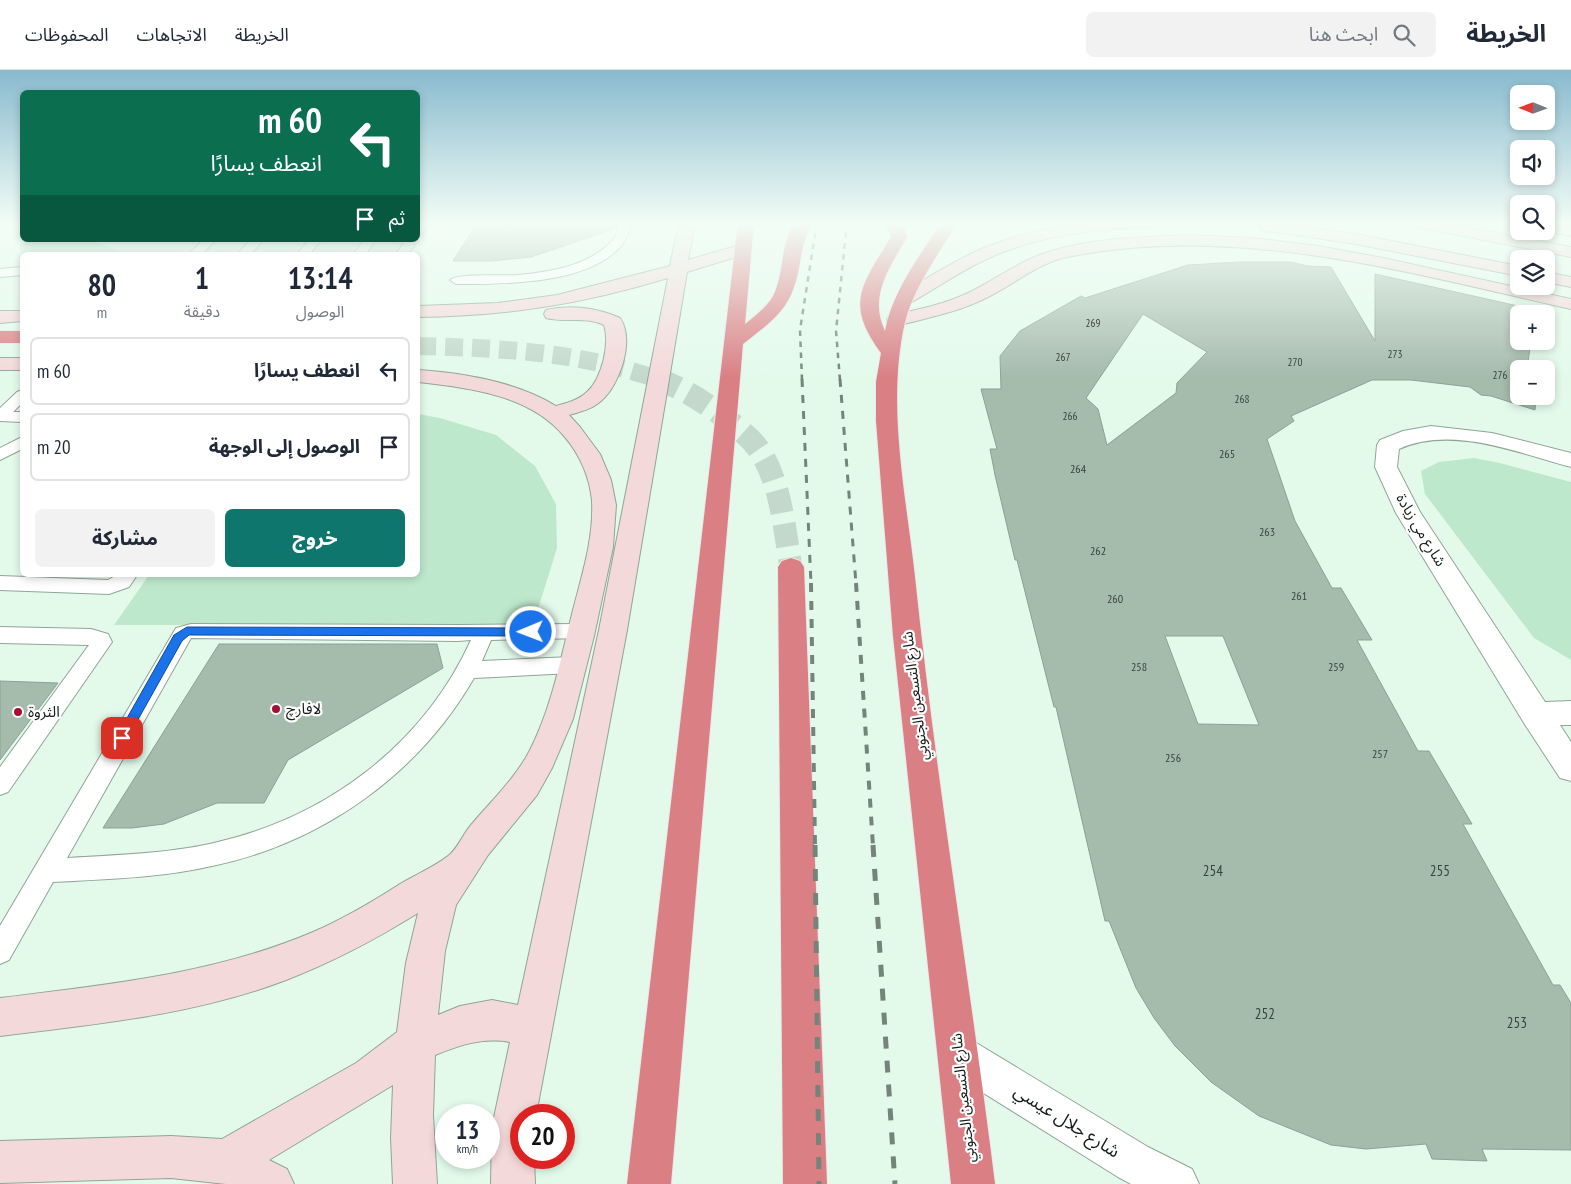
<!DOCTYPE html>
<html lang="ar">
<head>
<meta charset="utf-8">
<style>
	:root { --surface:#fff; --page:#f2f2f3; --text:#1f2937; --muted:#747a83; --line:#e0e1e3; --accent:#0f766e }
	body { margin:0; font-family:"PT Sans Narrow","Noto Sans Arabic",sans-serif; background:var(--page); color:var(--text); direction:rtl; height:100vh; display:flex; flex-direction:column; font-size:19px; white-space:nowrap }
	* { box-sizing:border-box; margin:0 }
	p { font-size:16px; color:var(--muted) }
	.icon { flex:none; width:28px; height:28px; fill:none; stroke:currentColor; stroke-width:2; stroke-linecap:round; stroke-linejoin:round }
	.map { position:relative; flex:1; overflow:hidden; direction:ltr }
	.sheet { position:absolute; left:20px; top:182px; width:400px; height:325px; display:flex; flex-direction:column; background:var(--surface); border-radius:8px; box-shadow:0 2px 8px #0003; direction:rtl }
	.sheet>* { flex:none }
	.top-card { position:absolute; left:20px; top:20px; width:400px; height:152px; border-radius:8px; box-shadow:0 2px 8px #0003; direction:rtl; background:#0b6e4f; color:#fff; overflow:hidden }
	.needle { width:32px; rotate:271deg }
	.controls { position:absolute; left:1510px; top:15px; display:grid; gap:10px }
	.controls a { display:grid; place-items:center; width:45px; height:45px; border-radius:8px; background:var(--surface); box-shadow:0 2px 8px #0003; font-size:25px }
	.speed { position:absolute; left:435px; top:1034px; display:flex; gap:10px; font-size:25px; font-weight:700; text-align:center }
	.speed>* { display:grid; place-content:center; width:65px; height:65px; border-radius:50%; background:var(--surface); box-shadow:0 2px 8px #0003; line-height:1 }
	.speed small { font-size:12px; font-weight:400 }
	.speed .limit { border:8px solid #d22; background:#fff; color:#111 }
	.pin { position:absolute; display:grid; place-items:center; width:42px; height:42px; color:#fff; margin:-21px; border-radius:10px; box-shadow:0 2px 8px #0006 }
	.me { position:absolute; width:55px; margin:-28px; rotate:269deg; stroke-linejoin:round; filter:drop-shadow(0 0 4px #0008) }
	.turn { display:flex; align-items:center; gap:18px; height:105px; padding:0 15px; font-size:22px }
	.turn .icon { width:65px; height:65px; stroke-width:2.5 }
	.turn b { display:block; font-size:35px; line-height:42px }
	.then { display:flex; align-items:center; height:48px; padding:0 15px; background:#0003; gap:10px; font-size:19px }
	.eta { display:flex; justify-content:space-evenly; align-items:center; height:85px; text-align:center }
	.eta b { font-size:30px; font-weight:700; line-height:35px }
	.cta { display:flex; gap:10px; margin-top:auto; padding:10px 15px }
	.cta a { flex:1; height:58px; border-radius:8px; background:var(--accent); color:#fff; font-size:20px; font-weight:700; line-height:58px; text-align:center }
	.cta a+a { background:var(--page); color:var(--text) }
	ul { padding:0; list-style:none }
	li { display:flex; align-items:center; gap:15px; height:68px; margin:0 10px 8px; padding:0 5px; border:2px solid var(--line); border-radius:8px }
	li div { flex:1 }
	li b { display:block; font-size:19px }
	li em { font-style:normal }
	header { display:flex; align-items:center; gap:30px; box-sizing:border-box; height:70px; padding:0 25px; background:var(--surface); border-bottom:1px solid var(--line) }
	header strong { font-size:24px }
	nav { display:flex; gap:28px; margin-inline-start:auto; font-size:18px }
	.search { width:350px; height:45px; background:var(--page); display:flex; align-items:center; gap:12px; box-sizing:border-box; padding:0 18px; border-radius:8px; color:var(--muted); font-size:19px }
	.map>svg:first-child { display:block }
	.green { fill:#bde8cc }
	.building { fill:#a5bbac; stroke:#8ca193; fill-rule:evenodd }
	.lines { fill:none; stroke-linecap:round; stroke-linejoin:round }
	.highway-tunnel-far1 { stroke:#c4d9cb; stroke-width:18; stroke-dasharray:18 9; stroke-linecap:butt }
	.highway-tunnel { stroke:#c4d9cb; stroke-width:23; stroke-dasharray:23 11; stroke-linecap:butt }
	.lane-casing { stroke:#8fa596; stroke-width:2 }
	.street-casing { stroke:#8fa596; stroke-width:2 }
	.secondary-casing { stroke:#8fa596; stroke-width:2 }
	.highway-casing { stroke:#e8e8e8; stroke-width:2 }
	.lane { fill:#fff; fill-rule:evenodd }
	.street { fill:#fff; fill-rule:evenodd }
	.secondary { fill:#f4d9da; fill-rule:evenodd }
	.highway { fill:#da8085; fill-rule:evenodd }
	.rail-far3 { stroke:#75847b; stroke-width:2.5; stroke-dasharray:5.5 5.5; stroke-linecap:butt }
	.rail-far2 { stroke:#75847b; stroke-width:3; stroke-dasharray:8 8; stroke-linecap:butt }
	.rail-far1 { stroke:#75847b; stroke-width:4; stroke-dasharray:9 9; stroke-linecap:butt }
	.rail { stroke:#75847b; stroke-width:5; stroke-dasharray:12 12; stroke-linecap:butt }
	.route { fill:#1a73e8; stroke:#114b97 }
	.poi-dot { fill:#a80f34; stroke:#fff; stroke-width:2 }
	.labels { text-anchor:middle; stroke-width:4.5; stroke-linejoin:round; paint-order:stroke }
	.far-number-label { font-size:11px; fill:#39443d }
	.number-label { font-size:12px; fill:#39443d }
	.street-label { font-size:15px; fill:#151d18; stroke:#fff }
	.poi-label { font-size:15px; fill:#151d18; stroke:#fff; text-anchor:start }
	.near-number-label { font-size:15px; fill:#39443d }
	.near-street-label { font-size:18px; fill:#151d18; stroke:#fff }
</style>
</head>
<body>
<header>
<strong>الخريطة</strong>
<div class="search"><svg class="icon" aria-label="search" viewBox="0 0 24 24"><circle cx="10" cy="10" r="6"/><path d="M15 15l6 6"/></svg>ابحث هنا</div>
<nav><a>الخريطة</a><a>الاتجاهات</a><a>المحفوظات</a></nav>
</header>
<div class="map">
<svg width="1571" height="1114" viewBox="0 0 1571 1114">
	<rect width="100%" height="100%" fill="#e3faeb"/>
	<g class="green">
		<path d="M 27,170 L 92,170 L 128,185 L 22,185 L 19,176 Z"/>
		<path d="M 418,344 L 440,348 L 496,365 L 535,396 L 556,434 L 557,478 L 533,555 L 114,555 L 149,505 L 418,505 Z"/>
		<path d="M 1474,388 L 1500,393 L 1571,412 L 1571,590 L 1534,568 L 1425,424 L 1421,401 L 1439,392 Z"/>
	</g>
	<g class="building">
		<path d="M 478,152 L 619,152 L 620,153 L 617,158 L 531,187 L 492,191 L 453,191 Z"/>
		<path d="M 1239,192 L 1290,192 L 1308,196 L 1331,197 L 1375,271 L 1375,204 L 1536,240 L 1535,244 L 1519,244 L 1519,271 L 1531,271 L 1528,292 L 1538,294 L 1538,299 L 1519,299 L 1519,326 L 1536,326 L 1535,340 L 1491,326 L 1481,325 L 1470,317 L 1411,310 L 1372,310 L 1291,346 L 1294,351 L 1267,369 L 1295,451 L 1332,518 L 1341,518 L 1372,570 L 1357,570 L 1418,681 L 1429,681 L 1472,754 L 1463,754 L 1553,915 L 1560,915 L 1571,933 L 1571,1080 L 1482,1079 L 1487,1091 L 1432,1089 L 1426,1074 L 1366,1079 L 1331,1075 L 1259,1046 L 1211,1012 L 1175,976 L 1154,948 L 1136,918 L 1109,851 L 1105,851 L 1056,637 L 1054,637 L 1017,490 L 1015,490 L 995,405 L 990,379 L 997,379 L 981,319 L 1001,319 L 1000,286 L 1020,261 L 1081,226 L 1085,228 L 1188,195 ZM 1143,244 L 1207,282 L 1177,313 L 1176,323 L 1107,375 L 1098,339 L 1086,328 ZM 1165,566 L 1223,566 L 1259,655 L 1198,654 Z"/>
		<path d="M 219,574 L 437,574 L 443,598 L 288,690 L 264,733 L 217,733 L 164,754 L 132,758 L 103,758 Z"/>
		<path d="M 0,611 L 58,613 L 0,690 Z"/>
	</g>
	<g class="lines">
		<path class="highway-tunnel-far1" d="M 418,276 C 501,278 581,282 660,310"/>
		<path class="highway-tunnel" d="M 657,309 C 680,317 701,330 720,344 C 732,354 747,364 757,377 C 781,410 784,458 791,497"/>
		<g class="lane-casing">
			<g id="lane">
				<path d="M 420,152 L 431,152 L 422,164 L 418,166 Z"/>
				<path d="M 622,152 L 633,152 C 628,160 627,169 621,176 C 587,215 503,214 456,214 L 450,210 C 456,203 505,206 518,205 C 549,202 588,196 611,172 C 616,167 618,158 622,152 Z"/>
				<path d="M 418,169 L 418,170 L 407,185 L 395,185 L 406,170 Z"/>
				<path d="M 203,170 L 216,170 L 201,185 L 188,185 Z"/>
				<path d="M 250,170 L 263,170 L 250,185 L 237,185 Z"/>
				<path d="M 309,170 L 321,170 L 309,185 L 296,185 Z"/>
				<path d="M 364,170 L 376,170 L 365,185 L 353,185 Z"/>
				<path d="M 22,197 L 22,205 L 0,207 L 0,199 Z"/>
				<path d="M 22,320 L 22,333 L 13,342 L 22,342 L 22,352 L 0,351 L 0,338 L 17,322 Z"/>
				<path d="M 22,367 L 22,379 L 0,390 L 0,378 Z"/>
				<path d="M 117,505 L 137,505 L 129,517 L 109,524 L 0,520 L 0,506 L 108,510 Z"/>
				<path d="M 191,554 L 458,555 L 582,554 L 589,556 L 592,561 L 589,566 L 582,568 L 491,570 L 482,591 L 572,587 L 579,589 L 582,595 L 579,601 L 572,603 L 474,608 C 418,705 322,773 212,796 C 160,808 106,809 53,812 L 9,890 L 0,894 L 0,856 L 176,558 ZM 191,568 L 458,571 L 471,570 C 423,676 325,748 214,773 C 166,784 115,785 67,788 Z"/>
				<path d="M 0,557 L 91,559 L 108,564 L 112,572 L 8,722 L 0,725 L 0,697 L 89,575 L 0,573 Z"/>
			</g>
		</g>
		<g class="street-casing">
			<g id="street">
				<path d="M 1431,356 L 1492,363 L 1571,383 L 1571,397 C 1518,383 1452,355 1399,379 L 1397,397 L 1420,442 L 1545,632 L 1571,631 L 1571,655 L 1560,655 L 1571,672 L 1571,711 L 1560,708 L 1524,653 L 1396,443 L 1375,397 L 1377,375 L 1380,370 L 1403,361 Z"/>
				<path d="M 959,965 L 973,971 L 1148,1077 L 1192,1099 L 1199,1114 L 1131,1114 L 1118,1107 L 945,999 L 939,985 L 945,971 Z"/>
			</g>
		</g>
		<g class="secondary-casing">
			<g id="secondary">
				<path d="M 679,152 L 695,152 L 688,190 L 743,174 L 749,175 L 751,179 L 749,183 L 687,202 L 627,560 L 536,1045 L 521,1045 L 521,1088 L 534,1088 L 535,1114 L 491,1114 L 492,1057 L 510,972 C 483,967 460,975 435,985 L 433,1045 L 437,1114 L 393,1114 L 391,1068 L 393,1015 L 269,1090 L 287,1099 L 294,1114 L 226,1114 L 171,1108 L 0,1113 L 0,1071 L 171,1066 L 222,1069 L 356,993 L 397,962 L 406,893 L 418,843 C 376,869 333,892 286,910 C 195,945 96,954 0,966 L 0,928 C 105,915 215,904 313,862 C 343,849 372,832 400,814 C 415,805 434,797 448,786 C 457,780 463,764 471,755 C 491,731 514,710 529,682 C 552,638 561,587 573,540 C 582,505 594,468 592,431 C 590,408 580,384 564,366 C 529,324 468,318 418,312 L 418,300 C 463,303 517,312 556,336 C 567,333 579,330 588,321 C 602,307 610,274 604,255 C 585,246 566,253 546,248 L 544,244 L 546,240 C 570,234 598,238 620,248 C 635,270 620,315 601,331 C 592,339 580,342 569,345 L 580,357 L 600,384 L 611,410 L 616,435 L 613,477 L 594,566 L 573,649 L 552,698 L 537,725 L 488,785 L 456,835 L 445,881 L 438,945 L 460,936 L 492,930 L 518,935 L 599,560 L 668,208 C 582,234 508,246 418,247 L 418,236 L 498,233 L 557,225 L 670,196 Z"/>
				<path d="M 1091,152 L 1159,152 L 1151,157 C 1096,159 1040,165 989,188 C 962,200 938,217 912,232 L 900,232 L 897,228 L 900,224 C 925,210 950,193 977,181 C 1013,165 1052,157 1091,152 Z"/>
				<path d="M 1267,152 L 1356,164 L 1519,196 L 1519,206 L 1356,174 L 1261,160 L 1259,157 L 1261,154 Z"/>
				<path d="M 1408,152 L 1438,152 L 1571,177 L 1571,187 L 1416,157 Z"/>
				<path d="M 1546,152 L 1571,156 L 1571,166 L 1546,161 Z"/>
				<path d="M 1188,165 L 1253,168 L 1318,176 L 1383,188 L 1571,229 L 1571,239 C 1406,202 1236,153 1067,187 C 1038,193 1013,215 986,228 C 958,242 927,248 896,256 L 889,254 L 887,250 L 889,246 C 915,240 942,235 966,224 C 994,211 1019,191 1048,182 C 1093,168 1142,167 1188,165 Z"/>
				<path d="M 1546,202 L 1571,207 L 1571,217 L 1546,212 Z"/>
				<path d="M 0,241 L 22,241 L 22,251 L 0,253 Z"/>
				<rect x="0" y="288" width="22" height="12"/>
			</g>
		</g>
		<g class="highway-casing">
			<g id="highway">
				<path d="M 738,152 L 754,152 L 745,254 C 755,246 767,237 773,226 C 785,203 779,172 797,152 L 814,152 C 798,176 803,192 794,217 C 786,243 763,258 743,274 L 671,1114 L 627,1114 Z"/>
				<path d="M 879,152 L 897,152 L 904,158 L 907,167 C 890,197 868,226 885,261 C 892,222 920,185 942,152 L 958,152 C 940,181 913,219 905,252 C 886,334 906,425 915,507 C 936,710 970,912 995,1114 L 951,1114 L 893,566 L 876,351 L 876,312 L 881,283 C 844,233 862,215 891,167 L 889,160 Z"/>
				<rect x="0" y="261" width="22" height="12"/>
				<path d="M 791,488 L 800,491 L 804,497 L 827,1114 L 783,1114 L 778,497 L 782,491 Z"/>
			</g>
		</g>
		<use href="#lane" class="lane"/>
		<use href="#street" class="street"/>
		<use href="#secondary" class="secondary"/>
		<use href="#highway" class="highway"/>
		<g class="rail-far3">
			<path d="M 802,310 L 800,260 L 817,152"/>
			<path d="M 840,310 L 836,261 L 847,152"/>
		</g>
		<g class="rail-far2">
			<path d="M 802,309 L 811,514"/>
			<path d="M 840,309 L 856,514"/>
		</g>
		<g class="rail-far1">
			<path d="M 811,513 L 815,776"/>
			<path d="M 856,513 L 873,776"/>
		</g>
		<g class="rail">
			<path d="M 815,775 L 819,1114"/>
			<path d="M 873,775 L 895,1114"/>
		</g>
	</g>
	<linearGradient id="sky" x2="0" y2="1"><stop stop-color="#88bace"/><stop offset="0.5" stop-color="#f2fdf6"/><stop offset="1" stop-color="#f2fdf6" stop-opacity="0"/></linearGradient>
	<rect width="1571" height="307" fill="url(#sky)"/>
	<path class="route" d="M 187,557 L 531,558 L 537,562 L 531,566 L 189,565 L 182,571 L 126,671 L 118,671 L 116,668 L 118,664 L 174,565 Z"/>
	<g class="poi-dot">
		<circle cx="276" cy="639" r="5"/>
		<circle cx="18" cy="642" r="5"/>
	</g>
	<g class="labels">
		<g class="far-number-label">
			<text x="1093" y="257">269</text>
			<text x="1395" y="288">273</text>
			<text x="1063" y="291">267</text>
			<text x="1295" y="296">270</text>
			<text x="1500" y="309">276</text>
			<text x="1242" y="333">268</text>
			<text x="1070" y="350">266</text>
		</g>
		<g class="number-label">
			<text x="1227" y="388">265</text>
			<text x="1078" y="403">264</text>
			<text x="1267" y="466">263</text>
			<text x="1098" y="485">262</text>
			<text x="1299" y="530">261</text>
			<text x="1115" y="533">260</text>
			<text x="1139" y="601">258</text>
			<text x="1336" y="601">259</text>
			<text x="1380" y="688">257</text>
			<text x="1173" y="692">256</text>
		</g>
		<g class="street-label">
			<text transform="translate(1421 460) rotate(59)" y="5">شارع مي زيادة</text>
			<text transform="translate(915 626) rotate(-97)" y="5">شارع التسعين الجنوبي</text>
			<text transform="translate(963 1028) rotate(-96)" y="5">شارع التسعين الجنوبي</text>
		</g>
		<g class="poi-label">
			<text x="286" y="644">لافارﭺ</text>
			<text x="28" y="647">الثروة</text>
		</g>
		<g class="near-number-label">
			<text x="1213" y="806">254</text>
			<text x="1440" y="806">255</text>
			<text x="1265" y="949">252</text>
			<text x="1517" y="958">253</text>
		</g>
		<g class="near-street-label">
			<text transform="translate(1067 1051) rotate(32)" y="6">شارع جلال عيسي</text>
		</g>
	</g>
</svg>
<div class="controls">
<a><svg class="needle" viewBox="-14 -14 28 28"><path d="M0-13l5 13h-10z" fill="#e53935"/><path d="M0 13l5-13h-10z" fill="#747a83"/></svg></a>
<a><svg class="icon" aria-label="sound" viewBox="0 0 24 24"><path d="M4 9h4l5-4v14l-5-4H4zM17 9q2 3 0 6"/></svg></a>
<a><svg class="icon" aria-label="search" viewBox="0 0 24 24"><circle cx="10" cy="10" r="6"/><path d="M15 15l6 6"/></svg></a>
<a><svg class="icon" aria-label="layers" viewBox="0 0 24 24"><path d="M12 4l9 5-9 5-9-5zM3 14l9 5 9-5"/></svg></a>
<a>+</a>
<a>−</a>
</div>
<div class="speed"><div>13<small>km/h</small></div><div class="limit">20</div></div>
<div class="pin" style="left:122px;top:668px;background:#d93025"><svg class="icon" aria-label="arrive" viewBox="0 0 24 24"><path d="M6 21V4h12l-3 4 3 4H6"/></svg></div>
<svg class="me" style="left:531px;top:562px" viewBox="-20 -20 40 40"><circle r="17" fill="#1a73e8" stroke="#fff" stroke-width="3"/><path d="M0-11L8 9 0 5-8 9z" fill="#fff"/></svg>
<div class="top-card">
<div class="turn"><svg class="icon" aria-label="left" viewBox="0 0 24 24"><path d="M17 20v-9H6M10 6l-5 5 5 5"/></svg><div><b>60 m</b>انعطف يسارًا</div></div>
<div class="then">ثم<svg class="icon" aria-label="arrive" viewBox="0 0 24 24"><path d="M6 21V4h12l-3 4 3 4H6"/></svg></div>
</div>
<section class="sheet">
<div class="eta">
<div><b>13:14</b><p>الوصول</p></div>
<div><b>1</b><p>دقيقة</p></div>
<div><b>80</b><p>m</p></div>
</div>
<ul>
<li><svg class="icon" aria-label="left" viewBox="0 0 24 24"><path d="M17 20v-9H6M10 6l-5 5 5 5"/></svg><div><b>انعطف يسارًا</b></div><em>60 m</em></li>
<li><svg class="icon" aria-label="arrive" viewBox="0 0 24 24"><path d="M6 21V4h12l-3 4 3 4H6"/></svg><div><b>الوصول إلى الوجهة</b></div><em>20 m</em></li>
</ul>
<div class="cta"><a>خروج</a><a>مشاركة</a></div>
</section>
</div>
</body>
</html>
